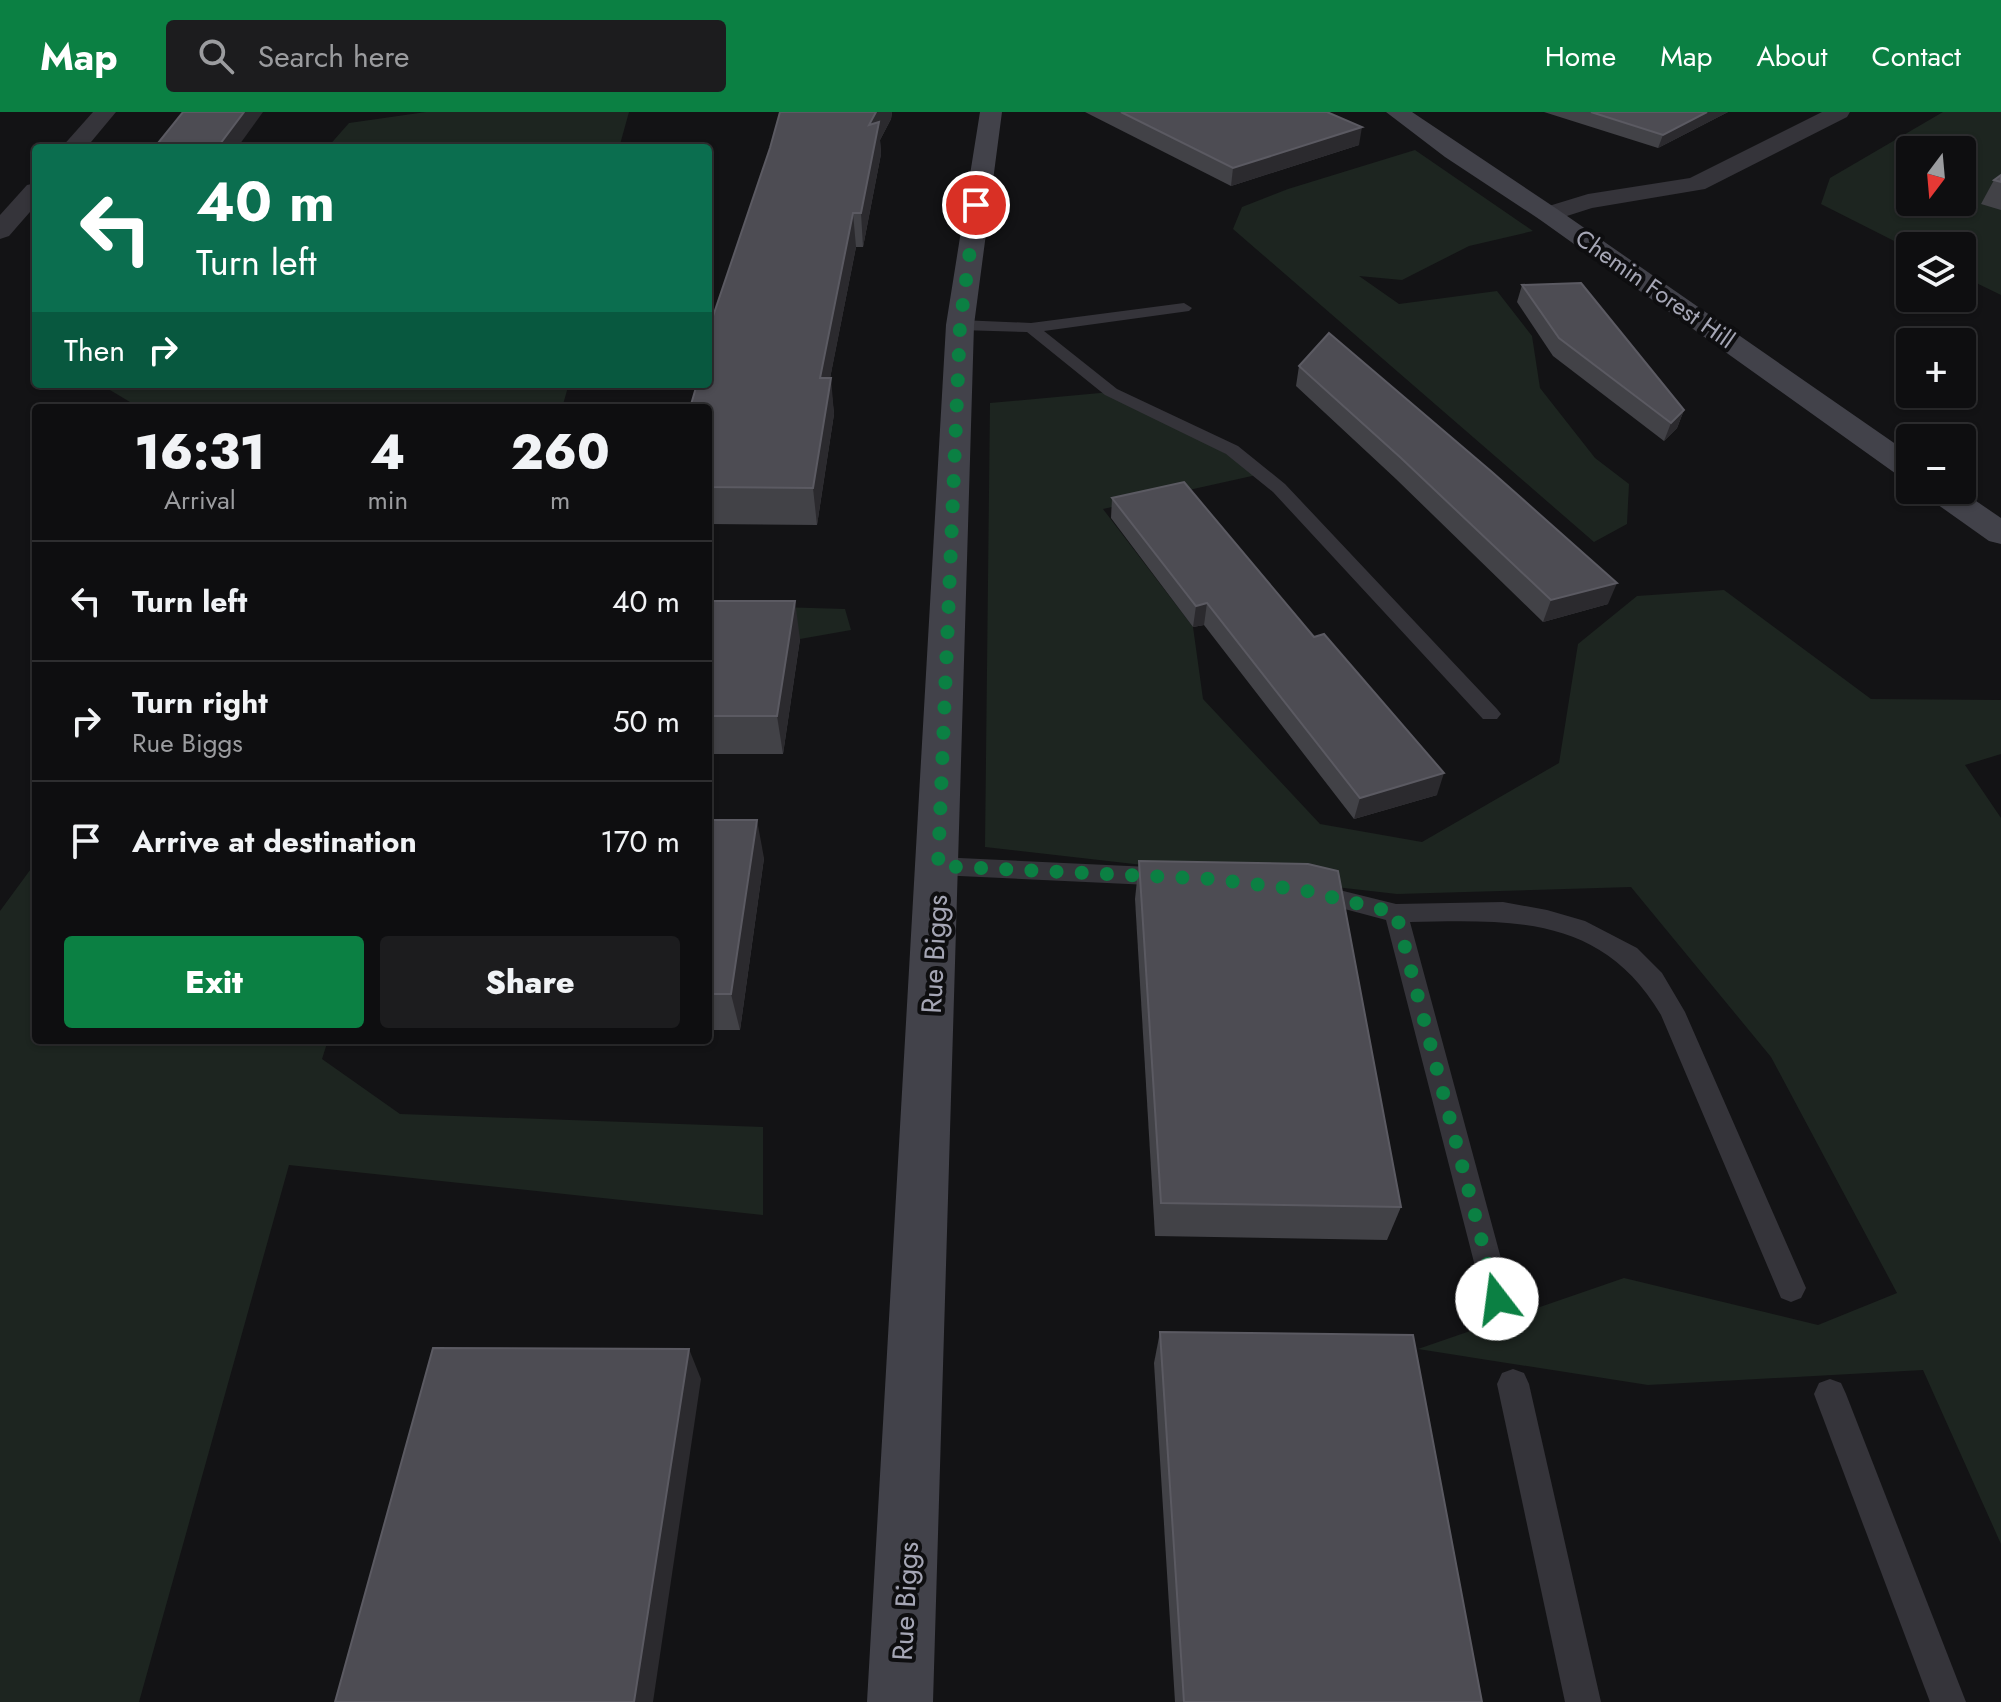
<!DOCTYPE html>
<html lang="en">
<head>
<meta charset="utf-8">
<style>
	:root { --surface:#0e0e10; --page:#1c1c1e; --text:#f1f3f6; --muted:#9b9c9f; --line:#2e2e30; --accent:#0b8043 }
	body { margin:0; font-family:Jost,sans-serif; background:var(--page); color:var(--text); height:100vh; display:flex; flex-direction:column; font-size:30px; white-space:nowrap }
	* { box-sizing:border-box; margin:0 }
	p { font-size:26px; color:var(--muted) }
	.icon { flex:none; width:44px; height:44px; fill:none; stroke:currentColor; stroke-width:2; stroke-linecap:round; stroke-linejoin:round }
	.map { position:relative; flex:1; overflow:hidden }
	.details { position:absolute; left:32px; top:292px; width:680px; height:640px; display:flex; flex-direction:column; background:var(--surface); border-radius:8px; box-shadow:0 2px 6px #0004,0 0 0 2px var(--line) }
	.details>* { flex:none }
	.top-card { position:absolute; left:32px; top:32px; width:680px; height:244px; border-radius:8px; box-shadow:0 2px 6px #0004,0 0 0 2px var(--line); background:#0b6e4f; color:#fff; overflow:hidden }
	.needle { width:52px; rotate:196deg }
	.fabs { position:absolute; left:1896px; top:24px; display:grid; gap:16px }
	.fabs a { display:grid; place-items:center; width:80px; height:80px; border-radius:8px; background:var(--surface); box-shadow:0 2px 6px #0004,0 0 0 2px var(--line); font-size:40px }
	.pin { position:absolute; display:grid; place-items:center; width:68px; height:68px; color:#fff; margin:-34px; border:4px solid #fff; border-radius:50%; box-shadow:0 2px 8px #0007 }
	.me { position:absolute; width:88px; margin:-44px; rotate:345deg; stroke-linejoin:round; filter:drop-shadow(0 0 6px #0008) }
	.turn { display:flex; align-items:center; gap:28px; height:168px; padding:0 32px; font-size:36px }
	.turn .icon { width:104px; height:104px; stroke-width:2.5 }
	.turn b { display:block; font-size:56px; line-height:68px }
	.then { display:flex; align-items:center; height:76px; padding:0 32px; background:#0003; gap:16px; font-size:30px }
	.eta { display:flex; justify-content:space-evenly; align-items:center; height:136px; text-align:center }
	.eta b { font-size:48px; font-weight:800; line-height:56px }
	.primary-button { display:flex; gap:16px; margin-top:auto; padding:16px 32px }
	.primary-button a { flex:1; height:92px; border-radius:8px; background:var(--accent); color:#fff; font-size:32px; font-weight:800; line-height:92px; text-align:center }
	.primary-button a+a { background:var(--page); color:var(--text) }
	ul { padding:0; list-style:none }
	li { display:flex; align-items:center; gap:24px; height:120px; padding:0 32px; border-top:2px solid var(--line) }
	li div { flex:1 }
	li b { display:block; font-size:30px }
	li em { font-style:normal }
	header { display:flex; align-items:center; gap:48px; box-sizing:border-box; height:112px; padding:0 40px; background:var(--accent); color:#fff }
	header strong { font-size:38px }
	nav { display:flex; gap:44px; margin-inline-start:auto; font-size:28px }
	.search { width:560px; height:72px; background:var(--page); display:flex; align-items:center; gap:20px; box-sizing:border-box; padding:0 28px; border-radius:8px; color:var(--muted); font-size:30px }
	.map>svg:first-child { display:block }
	.green { fill:#1d2520; fill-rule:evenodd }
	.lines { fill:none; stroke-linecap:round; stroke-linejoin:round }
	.lane { fill:#35343a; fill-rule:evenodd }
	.street { fill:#35343a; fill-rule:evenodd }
	.secondary { fill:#42424a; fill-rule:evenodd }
	.wall { fill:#424247 }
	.shaded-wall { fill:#2b2a2e }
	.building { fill:#4d4c53; stroke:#5b5a62; stroke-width:2 }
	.route { stroke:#0b8043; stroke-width:14; stroke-dasharray:0 25.2 }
	.labels { text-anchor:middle; stroke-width:8; stroke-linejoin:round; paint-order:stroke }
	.far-street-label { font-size:24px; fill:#a5a6b5; stroke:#0e0e10 }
	.street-label { font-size:28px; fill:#a5a6b5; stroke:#0e0e10 }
</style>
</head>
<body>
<header>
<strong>Map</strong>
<div class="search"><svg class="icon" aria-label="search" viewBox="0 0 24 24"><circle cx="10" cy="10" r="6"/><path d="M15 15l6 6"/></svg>Search here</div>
<nav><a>Home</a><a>Map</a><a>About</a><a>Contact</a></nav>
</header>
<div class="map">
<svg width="2001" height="1590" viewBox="0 0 2001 1590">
	<rect width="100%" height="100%" fill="#131315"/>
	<g class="green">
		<path d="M 426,0 L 629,0 L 619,36 L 327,36 L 349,11 Z"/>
		<path d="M 1943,0 L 2001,0 L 2001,183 L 1962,164 L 1962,134 L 1910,134 L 1910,137 L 1821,92 L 1830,66 ZM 1910,38 L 1962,38 L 1962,90 L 1910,90 Z"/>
		<path d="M 1415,38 L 1533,119 L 1469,134 L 1402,168 L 1359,164 L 1399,192 L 1497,179 L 1532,224 L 1540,276 L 1595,346 L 1629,372 L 1627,412 L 1594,430 L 1233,117 L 1242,95 L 1288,77 Z"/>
		<path d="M 100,272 L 535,272 L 568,275 L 562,296 L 140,296 Z"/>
		<path d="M 1111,280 L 1178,314 L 1261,362 L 1103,397 L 1193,515 L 1203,587 L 1320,712 L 1422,730 L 1559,651 L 1578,532 L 1637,484 L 1724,478 L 1871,587 L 2001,588 L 2001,642 L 1965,653 L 2001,706 L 2001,1432 L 1923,1258 L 1648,1273 L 1418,1237 L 1624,1166 L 1818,1213 L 1897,1181 L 1771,945 L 1631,775 L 1397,782 L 985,735 L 990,291 Z"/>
		<path d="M 708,493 L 845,497 L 851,518 L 800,527 Z"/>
		<path d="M 36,750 L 36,928 L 328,928 L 322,947 L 400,1002 L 763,1015 L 763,1103 L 289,1053 L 139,1590 L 0,1590 L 0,799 Z"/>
	</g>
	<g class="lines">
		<g class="lane">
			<path d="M 1184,191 L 1192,196 L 1189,199 L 1044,219 L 1117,277 L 1238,334 L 1285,372 L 1497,597 L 1501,602 L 1497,607 L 1483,607 L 1273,380 L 1226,342 L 1105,283 L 1027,220 L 960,218 L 952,213 L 960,208 L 1031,211 Z"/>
			<path d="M 938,745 L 1171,756 L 1179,759 L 1183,765 L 1179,771 L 1171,774 L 938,763 L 930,760 L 926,754 L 930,748 Z"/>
			<path d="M 1315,772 L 1396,792 L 1503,790 L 1547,798 L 1585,809 L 1637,836 L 1662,861 L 1685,900 L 1806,1176 L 1801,1186 L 1791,1190 L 1781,1186 L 1661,903 C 1602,803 1513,808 1410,810 L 1512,1187 L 1508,1197 L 1497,1201 L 1486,1197 L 1386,808 L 1307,787 L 1303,781 L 1307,775 Z"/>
			<path d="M 1513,1257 L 1524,1261 L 1529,1272 L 1601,1590 L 1565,1590 L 1497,1272 L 1502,1261 Z"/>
			<path d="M 1830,1267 L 1841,1271 L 1846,1282 L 1966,1590 L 1930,1590 L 1814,1282 L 1819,1271 Z"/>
		</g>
		<g class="street">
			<path d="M 93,0 L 116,0 L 86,36 L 61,36 Z"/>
			<path d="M 1822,0 L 1850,0 L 1847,5 L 1705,77 L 1592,96 L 1548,110 L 1539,107 L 1535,102 L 1539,97 L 1588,82 L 1690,66 Z"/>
			<path d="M 36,71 L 36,93 L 9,124 L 0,127 L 0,103 L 27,73 Z"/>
		</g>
		<g class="secondary">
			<path d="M 980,0 L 1002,0 L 974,213 L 933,1590 L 867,1590 L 946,213 Z"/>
			<path d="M 1386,0 L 1412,0 L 1557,97 L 1910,342 L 1910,367 L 1899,364 L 1539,107 L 1445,45 Z"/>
			<path d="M 1923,378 L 1960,378 L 2001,406 L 2001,432 L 1989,429 L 1927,385 Z"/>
		</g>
	</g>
	<g class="wall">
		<path d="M 780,0 L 892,0 L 891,7 L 880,28 L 881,42 L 863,135 L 856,135 L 830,266 L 834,302 L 817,413 L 708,412 L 709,227 L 708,219 L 770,36 Z"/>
		<path d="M 1085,0 L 1327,0 L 1359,33 L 1231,74 Z"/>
		<path d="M 1544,0 L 1728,0 L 1658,36 Z"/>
		<path d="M 2001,63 L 2001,98 L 1981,92 L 1994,68 Z"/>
		<path d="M 1522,173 L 1684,298 L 1677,316 L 1664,329 L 1553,244 L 1517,190 Z"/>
		<path d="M 1299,254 L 1608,492 L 1543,510 L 1396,367 L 1296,274 Z"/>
		<path d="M 1112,386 L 1437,683 L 1354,707 L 1204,513 L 1193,515 L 1111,406 Z"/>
		<path d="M 708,489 L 800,527 L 783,642 L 708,642 Z"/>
		<path d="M 708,708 L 764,746 L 740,918 L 708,918 Z"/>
		<path d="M 1139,749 L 1401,1095 L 1387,1128 L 1155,1124 L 1135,787 Z"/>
		<path d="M 1160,1220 L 1482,1590 L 1175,1590 L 1154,1251 Z"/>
	</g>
	<g class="shaded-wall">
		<path d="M 244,0 L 263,0 L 237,36 L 217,36 Z"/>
		<path d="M 876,0 L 892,0 L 891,7 L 880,28 L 881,42 L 863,135 L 861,101 L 869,13 Z"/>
		<path d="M 1707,0 L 1728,0 L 1658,36 L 1663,23 Z"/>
		<path d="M 1362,15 L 1359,33 L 1231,74 L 1233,56 Z"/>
		<path d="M 853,101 L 856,135 L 823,302 L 820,266 Z"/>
		<path d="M 831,266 L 834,302 L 817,413 L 813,376 Z"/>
		<path d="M 1684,298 L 1677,316 L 1664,329 L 1671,311 Z"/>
		<path d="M 1617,471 L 1608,492 L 1543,510 L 1551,488 Z"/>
		<path d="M 795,489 L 800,527 L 783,642 L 777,604 Z"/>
		<path d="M 1207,491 L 1204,513 L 1193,515 L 1196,494 Z"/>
		<path d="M 1444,661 L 1437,683 L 1354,707 L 1360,686 Z"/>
		<path d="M 757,708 L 764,746 L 740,918 L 731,882 Z"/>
		<path d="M 689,1237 L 701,1267 L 653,1590 L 634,1590 Z"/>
	</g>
	<g class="building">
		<path d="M 183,0 L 244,0 L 217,36 L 154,36 Z"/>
		<path d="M 780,0 L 876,0 L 869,13 L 879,10 L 861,101 L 853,101 L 820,266 L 831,266 L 813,376 L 708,375 L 708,296 L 690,296 L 697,272 L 708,272 L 708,232 L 712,219 L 708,219 L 770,36 Z"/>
		<path d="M 1121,0 L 1327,0 L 1362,15 L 1233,56 Z"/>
		<path d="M 1591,0 L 1707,0 L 1663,23 Z"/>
		<path d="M 2001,63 L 2001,70 L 1994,68 Z"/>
		<path d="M 1581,171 L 1684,298 L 1671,311 L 1559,226 L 1522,173 Z"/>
		<path d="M 1329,221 L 1492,360 L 1617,471 L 1551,488 L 1401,346 L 1299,254 Z"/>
		<path d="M 1184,370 L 1314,525 L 1324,522 L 1444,661 L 1360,686 L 1207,491 L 1196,494 L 1112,386 Z"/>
		<path d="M 708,489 L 795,489 L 777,604 L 708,604 Z"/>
		<path d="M 708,708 L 757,708 L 731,882 L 708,882 Z"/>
		<path d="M 1139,749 L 1308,752 L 1338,759 L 1401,1095 L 1161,1091 Z"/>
		<path d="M 1160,1220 L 1413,1223 L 1482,1590 L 1184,1590 Z"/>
		<path d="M 433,1236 L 689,1237 L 634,1590 L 335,1590 Z"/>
	</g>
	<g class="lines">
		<path class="route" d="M 976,93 L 960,213 L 938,754 L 1212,767 L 1303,778 L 1396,801 L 1497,1187"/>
	</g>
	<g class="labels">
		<g class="far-street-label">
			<text transform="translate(1655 177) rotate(35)" y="8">Chemin Forest Hill</text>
		</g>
		<g class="street-label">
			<text transform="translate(934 842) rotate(-87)" y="10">Rue Biggs</text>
			<text transform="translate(905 1489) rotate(-87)" y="10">Rue Biggs</text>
		</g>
	</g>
</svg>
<div class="fabs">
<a><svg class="needle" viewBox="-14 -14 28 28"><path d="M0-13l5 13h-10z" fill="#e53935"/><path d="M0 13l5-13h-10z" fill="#9b9c9f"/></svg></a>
<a><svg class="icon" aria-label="layers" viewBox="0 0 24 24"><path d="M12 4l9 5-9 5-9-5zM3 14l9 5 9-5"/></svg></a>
<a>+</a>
<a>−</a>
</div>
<div class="pin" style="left:976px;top:93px;background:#d93025"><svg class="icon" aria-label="arrive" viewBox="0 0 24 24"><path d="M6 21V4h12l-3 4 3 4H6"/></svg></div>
<svg class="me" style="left:1497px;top:1187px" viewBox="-20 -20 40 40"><circle r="19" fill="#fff"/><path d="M0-13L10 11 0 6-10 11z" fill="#0b8043"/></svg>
<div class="top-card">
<div class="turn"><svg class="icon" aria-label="left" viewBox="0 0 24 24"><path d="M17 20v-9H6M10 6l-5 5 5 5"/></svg><div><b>40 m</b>Turn left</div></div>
<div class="then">Then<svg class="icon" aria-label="right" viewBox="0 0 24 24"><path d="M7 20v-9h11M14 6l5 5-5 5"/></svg></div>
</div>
<section class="details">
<div class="eta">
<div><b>16:31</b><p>Arrival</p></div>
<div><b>4</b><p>min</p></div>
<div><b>260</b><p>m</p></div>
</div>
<ul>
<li><svg class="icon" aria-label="left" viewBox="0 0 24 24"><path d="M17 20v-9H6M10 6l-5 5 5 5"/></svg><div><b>Turn left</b></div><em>40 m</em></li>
<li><svg class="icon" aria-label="right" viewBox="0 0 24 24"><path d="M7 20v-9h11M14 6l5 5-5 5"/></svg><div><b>Turn right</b><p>Rue Biggs</p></div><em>50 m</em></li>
<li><svg class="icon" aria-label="arrive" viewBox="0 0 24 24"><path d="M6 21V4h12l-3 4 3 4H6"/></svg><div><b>Arrive at destination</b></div><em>170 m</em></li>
</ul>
<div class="primary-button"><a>Exit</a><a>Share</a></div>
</section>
</div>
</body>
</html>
